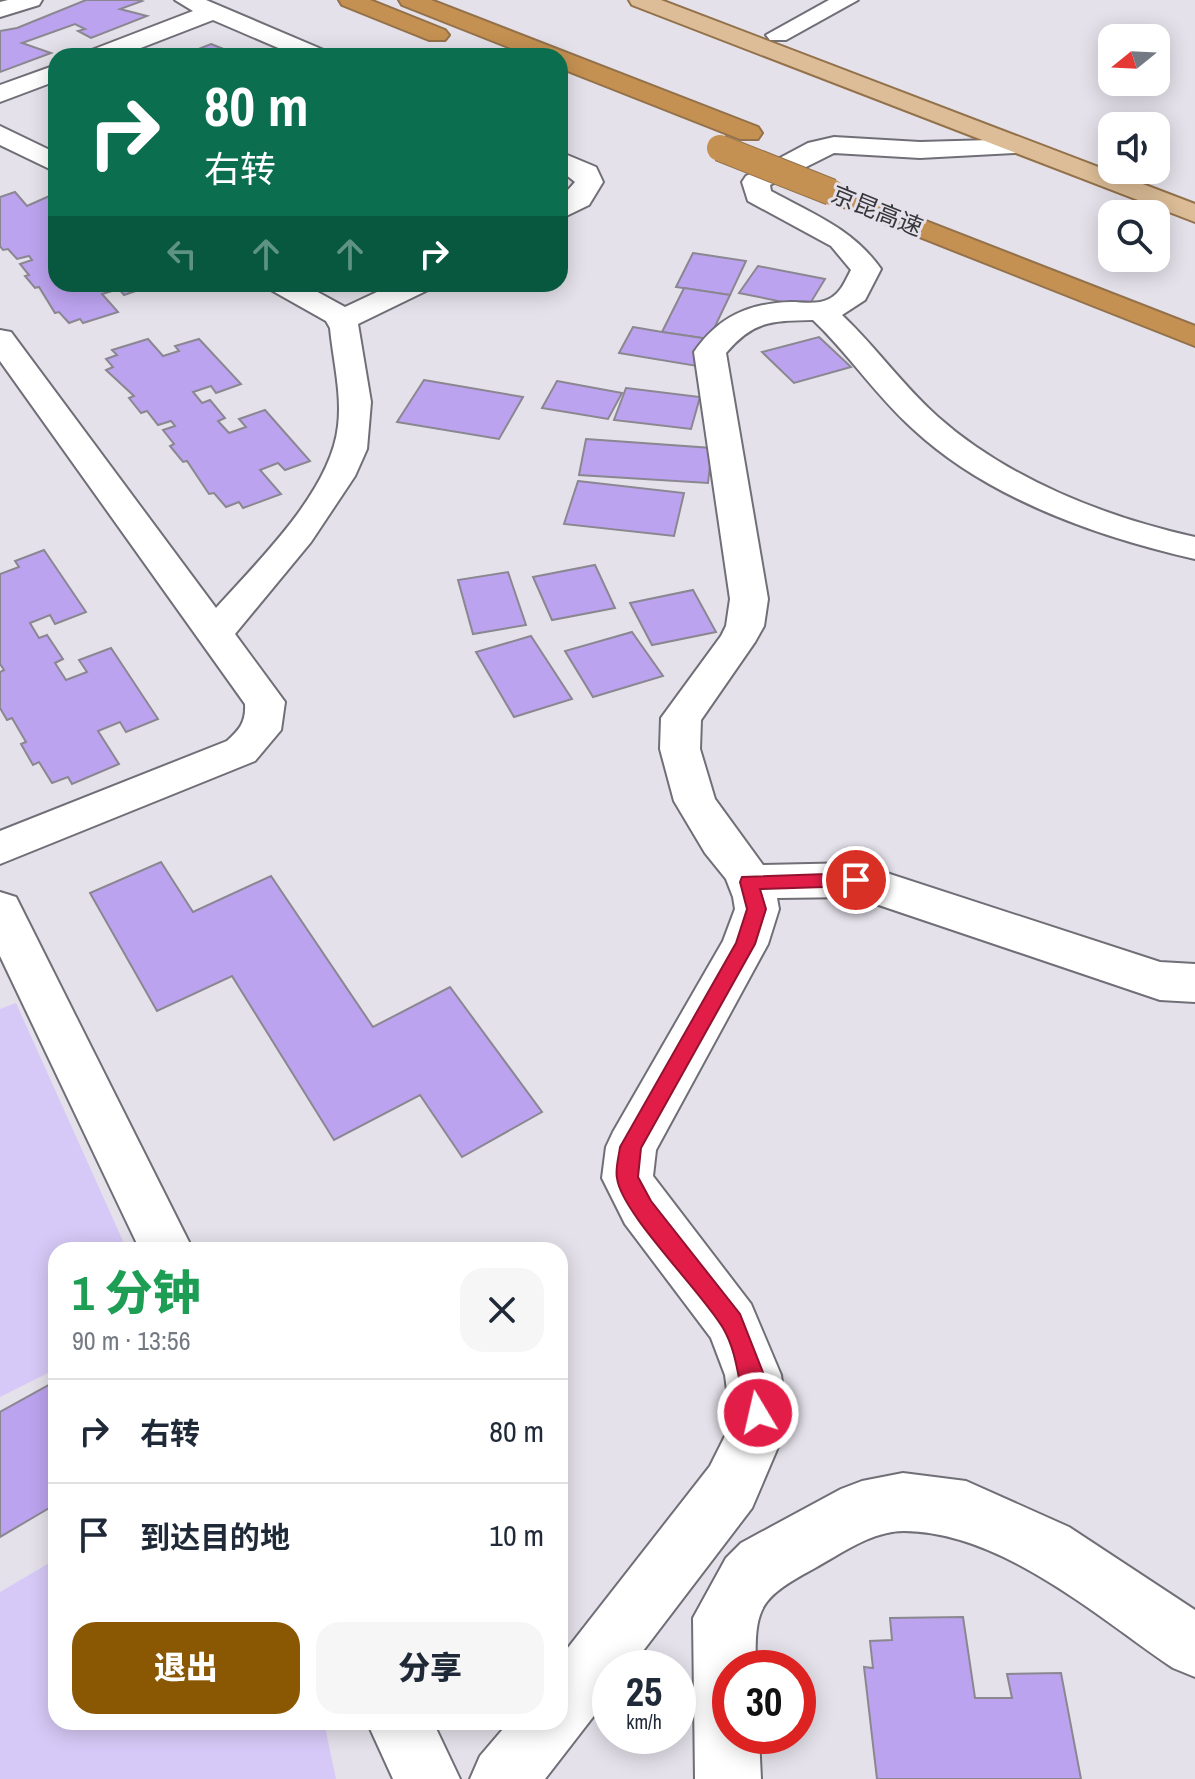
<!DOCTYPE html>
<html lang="zh">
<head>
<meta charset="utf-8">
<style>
	:root { --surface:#fff; --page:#f6f6f7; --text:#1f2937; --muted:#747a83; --line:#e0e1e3; --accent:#8a5702 }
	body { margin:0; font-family:"Archivo Narrow","Noto Sans SC",sans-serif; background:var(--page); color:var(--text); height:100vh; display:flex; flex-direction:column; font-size:30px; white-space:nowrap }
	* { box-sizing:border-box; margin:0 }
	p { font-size:26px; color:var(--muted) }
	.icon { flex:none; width:44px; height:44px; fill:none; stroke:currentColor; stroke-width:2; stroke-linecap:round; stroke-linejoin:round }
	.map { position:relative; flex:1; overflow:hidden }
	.panel { position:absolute; left:48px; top:1242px; width:520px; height:488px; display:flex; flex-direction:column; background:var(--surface); border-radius:24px; box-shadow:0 4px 20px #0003 }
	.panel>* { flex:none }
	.guide { position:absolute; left:48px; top:48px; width:520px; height:244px; border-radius:24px; box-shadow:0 4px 20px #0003; background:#0b6e4f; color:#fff; overflow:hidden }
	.needle { width:52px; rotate:252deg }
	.controls { position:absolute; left:1098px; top:24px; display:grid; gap:16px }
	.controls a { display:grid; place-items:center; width:72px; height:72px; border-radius:16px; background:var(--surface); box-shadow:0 4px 20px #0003; font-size:40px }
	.speed { position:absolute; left:592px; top:1650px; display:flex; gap:16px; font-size:40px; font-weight:700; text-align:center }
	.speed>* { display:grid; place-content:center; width:104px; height:104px; border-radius:50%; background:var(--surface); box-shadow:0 4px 20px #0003; line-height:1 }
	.speed small { font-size:20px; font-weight:400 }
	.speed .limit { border:12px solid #d22; background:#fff; color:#111 }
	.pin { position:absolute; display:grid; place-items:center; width:68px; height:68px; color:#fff; margin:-34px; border:4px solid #fff; border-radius:50%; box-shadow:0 2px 8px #0007 }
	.me { position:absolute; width:88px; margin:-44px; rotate:351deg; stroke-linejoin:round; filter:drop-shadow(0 0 6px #0008) }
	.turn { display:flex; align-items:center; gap:28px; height:168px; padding:0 24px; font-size:36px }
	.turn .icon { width:104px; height:104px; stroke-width:2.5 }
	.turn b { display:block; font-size:56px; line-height:68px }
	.lanes { display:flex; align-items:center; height:76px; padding:0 24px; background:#0003; justify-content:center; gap:40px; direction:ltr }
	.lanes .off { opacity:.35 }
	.round { display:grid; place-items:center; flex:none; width:84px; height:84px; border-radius:24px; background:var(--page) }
	.overview { display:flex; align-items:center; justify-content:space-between; height:136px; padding:0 24px }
	h1 { font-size:48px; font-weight:800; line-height:60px; color:#1e9e55 }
	.action { display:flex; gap:16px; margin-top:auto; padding:16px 24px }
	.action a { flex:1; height:92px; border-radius:24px; background:var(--accent); color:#fff; font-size:32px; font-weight:800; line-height:92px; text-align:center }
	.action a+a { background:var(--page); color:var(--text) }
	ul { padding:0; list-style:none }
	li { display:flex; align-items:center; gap:24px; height:104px; padding:0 24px; border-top:2px solid var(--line) }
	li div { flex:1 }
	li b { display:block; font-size:30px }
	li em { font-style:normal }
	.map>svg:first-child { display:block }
	.green { fill:#d7c9f7 }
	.building { fill:#bca3ef; stroke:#8a8790; stroke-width:2 }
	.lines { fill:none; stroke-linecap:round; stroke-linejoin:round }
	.minor-casing { stroke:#706e76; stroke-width:4 }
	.major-casing { stroke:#93714a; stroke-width:4 }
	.highway-casing { stroke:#93714a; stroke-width:4 }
	.minor { fill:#fff; fill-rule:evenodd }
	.major { fill:#dcbd97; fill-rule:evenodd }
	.highway { fill:#c59152; fill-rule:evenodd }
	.highway-bridge-casing { stroke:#93714a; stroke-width:28; stroke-linecap:butt }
	.highway-bridge { stroke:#c59152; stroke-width:26 }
	.route { fill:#e11d48; stroke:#92132f; stroke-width:2 }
	.labels { text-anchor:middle; stroke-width:6; stroke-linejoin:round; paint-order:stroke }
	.far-street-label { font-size:24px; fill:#37363a; stroke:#e4e1ea }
</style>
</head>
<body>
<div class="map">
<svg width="1195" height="1779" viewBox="0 0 1195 1779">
	<rect width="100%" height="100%" fill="#e4e1ea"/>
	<g class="green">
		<path d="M 16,1003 L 127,1250 L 56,1250 L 56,1369 L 0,1397 L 0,1009 Z"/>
		<path d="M 56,1559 L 56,1722 L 324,1722 L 336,1779 L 0,1779 L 0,1592 Z"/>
	</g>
	<g class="building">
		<path d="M 86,0 L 139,0 L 142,1 L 120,9 L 147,16 L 91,38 L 78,31 L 85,29 L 75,24 L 22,43 L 51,53 L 0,72 L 0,31 L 17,28 Z"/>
		<path d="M 211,44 L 226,50 L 220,52 L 229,56 L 181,56 Z"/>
		<path d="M 15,192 L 27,206 L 56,193 L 56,232 L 51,234 L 56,240 L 56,284 L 144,284 L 147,287 L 124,295 L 119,289 L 102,294 L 118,312 L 83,323 L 80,319 L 69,323 L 59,312 L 55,313 L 39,287 L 35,288 L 25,276 L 29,275 L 20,264 L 32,260 L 29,256 L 17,259 L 8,249 L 3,250 L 0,246 L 0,197 Z"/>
		<path d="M 693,253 L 746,261 L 730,295 L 676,287 Z"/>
		<path d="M 758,266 L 825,279 L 808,307 L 739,293 Z"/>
		<path d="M 684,288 L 730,295 L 709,339 L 662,332 Z"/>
		<path d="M 633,327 L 662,332 L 709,339 L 697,366 L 619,353 Z"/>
		<path d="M 819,337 L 851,367 L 794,383 L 762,352 Z"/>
		<path d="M 148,339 L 163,356 L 179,351 L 175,346 L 199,339 L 241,384 L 216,393 L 211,386 L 193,392 L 202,403 L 210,400 L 225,418 L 218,421 L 229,433 L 246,427 L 239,419 L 265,410 L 310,461 L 285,470 L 278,463 L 260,470 L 281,494 L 243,508 L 239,502 L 226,507 L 214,493 L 209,494 L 187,461 L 183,462 L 170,446 L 174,444 L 163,430 L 175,426 L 171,421 L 158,425 L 147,411 L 141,413 L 129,398 L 134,396 L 106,370 L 113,367 L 106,359 L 117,355 L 112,350 Z"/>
		<path d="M 424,380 L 523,397 L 499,439 L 397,422 Z"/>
		<path d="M 557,381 L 622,393 L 608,419 L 542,408 Z"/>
		<path d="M 626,388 L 700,397 L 691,429 L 614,420 Z"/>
		<path d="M 586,439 L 712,448 L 708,483 L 579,475 Z"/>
		<path d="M 578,481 L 684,493 L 674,536 L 564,524 Z"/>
		<path d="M 44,550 L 86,612 L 55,624 L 50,615 L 30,623 L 39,638 L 47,635 L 63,659 L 55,663 L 66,680 L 87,672 L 79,660 L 111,648 L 158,719 L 126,732 L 120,722 L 98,731 L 119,764 L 72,784 L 68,777 L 52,783 L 39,762 L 33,765 L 21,744 L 26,742 L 12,718 L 7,720 L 0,708 L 0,672 L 4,670 L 0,664 L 0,574 L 19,567 L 15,561 Z"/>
		<path d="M 595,565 L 615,608 L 552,620 L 533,577 Z"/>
		<path d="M 508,572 L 526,625 L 473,634 L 458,580 Z"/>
		<path d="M 693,590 L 716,632 L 652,645 L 630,603 Z"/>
		<path d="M 632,632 L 663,676 L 593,697 L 565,651 Z"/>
		<path d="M 531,636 L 572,699 L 514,717 L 476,652 Z"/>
		<path d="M 161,862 L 193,912 L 271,876 L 373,1027 L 450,987 L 542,1112 L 462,1157 L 420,1095 L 334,1140 L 232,976 L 157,1011 L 90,893 Z"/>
		<path d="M 56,1381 L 56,1504 L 0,1537 L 0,1412 Z"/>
		<path d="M 963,1617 L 975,1698 L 1012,1698 L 1007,1674 L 1061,1673 L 1081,1779 L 877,1779 L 864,1667 L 873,1668 L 870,1641 L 892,1640 L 890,1618 Z"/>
	</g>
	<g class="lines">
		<g class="minor-casing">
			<g id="minor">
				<path d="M 8,0 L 42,0 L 39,5 L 0,17 L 0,2 Z"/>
				<path d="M 175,0 L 206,0 L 326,51 L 329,56 L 297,56 L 213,20 L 120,56 L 86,56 L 89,51 L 193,11 Z"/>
				<path d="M 829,0 L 858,0 L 786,40 L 770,40 L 766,35 Z"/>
				<path d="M 56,65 L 56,81 L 0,102 L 0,85 Z"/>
				<path d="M 0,126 L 56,153 L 56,172 L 0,145 Z"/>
				<path d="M 834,137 L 920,142 L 1023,139 L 1027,145 L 1023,151 L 1014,153 L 920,158 L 834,153 L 770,185 L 771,191 C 813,214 853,229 881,269 L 865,300 L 842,315 C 876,347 903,386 938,417 C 1008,479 1105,517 1195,537 L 1195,559 C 1098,537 987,498 913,429 C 876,396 849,354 813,320 C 772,321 754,320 726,353 L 768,599 L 764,626 L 755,642 L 701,720 L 700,749 L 715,799 L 763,865 L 856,863 L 1160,962 L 1195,964 L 1195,1002 L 1160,1000 L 855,897 L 777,898 L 779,909 L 768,944 L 656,1150 L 653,1176 L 751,1304 L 781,1375 L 786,1413 L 784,1433 L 752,1508 L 630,1668 L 610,1668 L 610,1695 L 545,1779 L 470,1779 L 480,1756 L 509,1722 L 560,1722 L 560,1658 L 710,1466 L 728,1430 L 730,1413 L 725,1375 L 711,1338 L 625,1224 L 602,1178 L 606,1147 L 613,1132 L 723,941 L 735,909 L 733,897 L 726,879 L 705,853 L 674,801 L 660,749 L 661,718 L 721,636 L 726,626 L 730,599 L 694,352 C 718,317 749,303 791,302 C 802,302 818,305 829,299 C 841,293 845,281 851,270 L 831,246 L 748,201 L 742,182 L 746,176 L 808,143 Z"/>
				<path d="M 560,152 L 596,167 L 603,182 L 589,205 L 560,219 L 560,199 L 575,182 L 560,170 Z"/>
				<path d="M 266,284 L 303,284 L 345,307 L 394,284 L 433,284 L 428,290 L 358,324 L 371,402 L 367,449 L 355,476 L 311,542 L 235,634 L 285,702 L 281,730 L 255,761 L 0,864 L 0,831 L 227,741 C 240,729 246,722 245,704 L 0,361 L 0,330 L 11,332 L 216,608 C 258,561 331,491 338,426 C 342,394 333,360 330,328 L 326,321 L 271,290 Z"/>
				<path d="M 0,892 L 16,897 L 193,1250 L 140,1250 L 0,956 Z"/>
				<path d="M 903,1473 L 966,1481 L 1069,1527 L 1195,1610 L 1195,1677 L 1173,1668 C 1096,1616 1002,1532 904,1531 C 872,1531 842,1553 815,1568 C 760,1598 754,1606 756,1668 L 730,1668 L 730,1736 L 759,1736 L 761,1779 L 695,1779 L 693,1618 L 726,1558 L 741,1543 L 841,1489 L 862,1481 Z"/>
				<path d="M 367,1722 L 433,1722 L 460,1779 L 393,1779 Z"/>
			</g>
		</g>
		<g class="major-casing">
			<path id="major" d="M 629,0 L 661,0 L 1195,204 L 1195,222 L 632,5 Z"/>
		</g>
		<g class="highway-casing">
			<g id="highway">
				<path d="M 339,0 L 370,0 L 445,30 L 449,35 L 445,40 L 429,40 L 342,5 Z"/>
				<path d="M 399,0 L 431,0 L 758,127 L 762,133 L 758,139 L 740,139 L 560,68 L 560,56 L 531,56 L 402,5 Z"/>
				<path d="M 831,184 L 1195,326 L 1195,346 L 821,198 L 817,192 L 821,186 Z"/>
			</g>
		</g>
		<use href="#minor" class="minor"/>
		<use href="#major" class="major"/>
		<use href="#highway" class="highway"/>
		<g class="highway-bridge-casing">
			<path id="highway-bridge" d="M 720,148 L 831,192"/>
		</g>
		<use href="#highway-bridge" class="highway-bridge"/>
	</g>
	<path class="route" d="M 856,873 L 865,880 L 856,886 L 760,889 L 766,909 L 755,944 L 641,1148 L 638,1177 L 651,1201 L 740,1314 L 764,1375 L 770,1413 L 767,1422 L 758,1425 L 750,1422 C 738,1392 740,1357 723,1328 C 702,1292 621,1213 617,1178 C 615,1169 619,1156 620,1147 L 736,943 L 747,909 L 740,882 L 742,877 Z"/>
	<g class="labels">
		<g class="far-street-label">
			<text transform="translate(877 211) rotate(22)" y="8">京昆高速</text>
		</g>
	</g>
</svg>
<div class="controls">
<a><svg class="needle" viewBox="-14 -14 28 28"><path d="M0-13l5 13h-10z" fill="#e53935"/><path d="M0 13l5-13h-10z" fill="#747a83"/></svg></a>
<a><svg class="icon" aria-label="sound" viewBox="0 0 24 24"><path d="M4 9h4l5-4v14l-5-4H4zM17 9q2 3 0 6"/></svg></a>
<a><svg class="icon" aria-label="search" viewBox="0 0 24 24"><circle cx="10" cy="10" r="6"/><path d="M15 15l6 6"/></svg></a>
</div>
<div class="speed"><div>25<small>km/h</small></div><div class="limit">30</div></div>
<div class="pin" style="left:856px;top:880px;background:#d93025"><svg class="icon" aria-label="arrive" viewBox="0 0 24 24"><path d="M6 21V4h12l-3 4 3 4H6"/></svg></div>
<svg class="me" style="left:758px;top:1413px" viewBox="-20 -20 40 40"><circle r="17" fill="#e11d48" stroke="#fff" stroke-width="3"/><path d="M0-11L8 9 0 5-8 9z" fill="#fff"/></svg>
<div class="guide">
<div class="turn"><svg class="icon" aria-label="right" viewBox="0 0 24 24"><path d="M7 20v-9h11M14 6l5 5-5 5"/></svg><div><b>80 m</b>右转</div></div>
<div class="lanes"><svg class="icon off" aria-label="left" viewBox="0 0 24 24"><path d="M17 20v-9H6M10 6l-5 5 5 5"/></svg><svg class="icon off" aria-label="ahead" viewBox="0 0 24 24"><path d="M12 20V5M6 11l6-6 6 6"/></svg><svg class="icon off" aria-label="ahead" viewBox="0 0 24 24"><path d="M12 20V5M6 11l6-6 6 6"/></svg><svg class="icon" aria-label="right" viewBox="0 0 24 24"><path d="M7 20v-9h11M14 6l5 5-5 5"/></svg></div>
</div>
<section class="panel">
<div class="overview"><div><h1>1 分钟</h1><p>90 m · 13:56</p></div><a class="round"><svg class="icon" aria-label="close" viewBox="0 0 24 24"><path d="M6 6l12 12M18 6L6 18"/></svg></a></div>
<ul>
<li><svg class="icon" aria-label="right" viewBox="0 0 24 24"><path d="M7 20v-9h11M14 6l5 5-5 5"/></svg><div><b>右转</b></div><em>80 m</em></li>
<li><svg class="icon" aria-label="arrive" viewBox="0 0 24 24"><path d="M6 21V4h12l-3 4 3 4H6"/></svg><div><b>到达目的地</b></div><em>10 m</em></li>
</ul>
<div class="action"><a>退出</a><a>分享</a></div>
</section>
</div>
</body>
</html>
